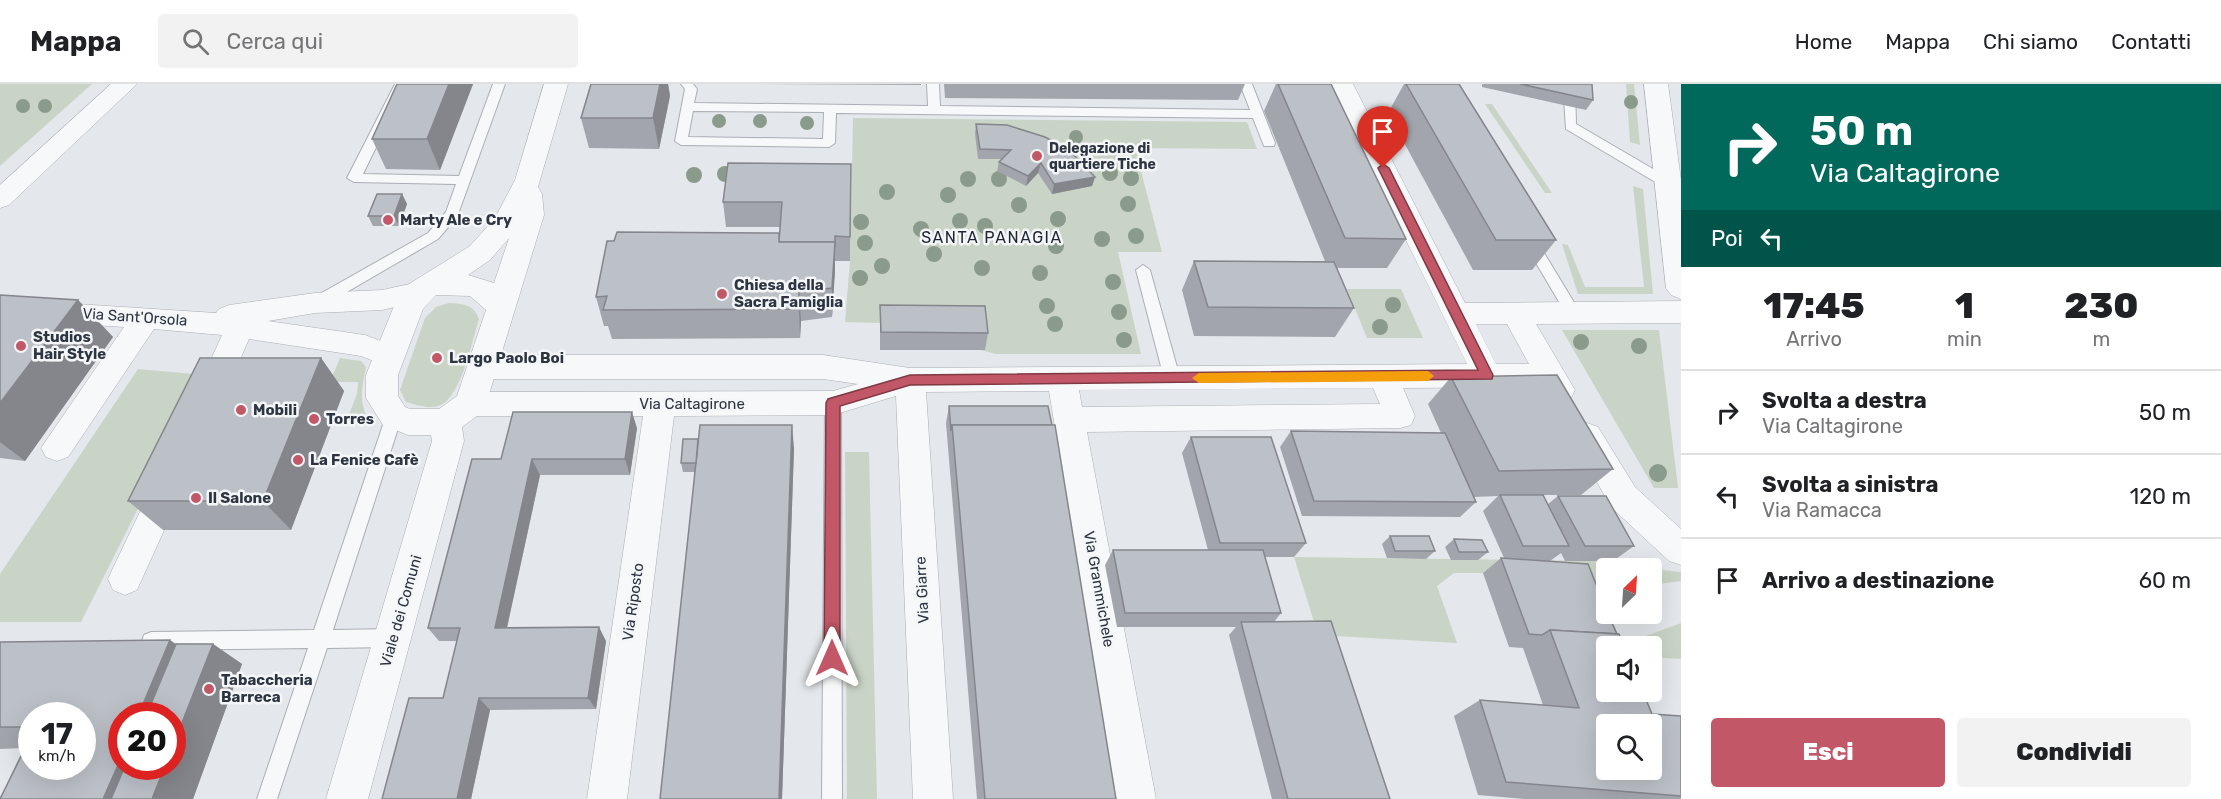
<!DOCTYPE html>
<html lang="it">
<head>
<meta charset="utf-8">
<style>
	:root { --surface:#fff; --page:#f2f2f2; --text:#202124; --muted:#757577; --line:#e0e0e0; --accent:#c25867 }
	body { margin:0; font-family:Rubik,sans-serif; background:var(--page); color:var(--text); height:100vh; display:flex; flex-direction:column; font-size:22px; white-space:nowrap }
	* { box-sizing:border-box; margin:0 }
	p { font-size:20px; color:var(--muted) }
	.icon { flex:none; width:33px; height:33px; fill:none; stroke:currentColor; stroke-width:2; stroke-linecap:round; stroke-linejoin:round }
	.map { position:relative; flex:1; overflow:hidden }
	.drawer { display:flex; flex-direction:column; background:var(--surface); width:540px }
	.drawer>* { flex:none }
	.hud { background:#00695c; color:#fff; overflow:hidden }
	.needle { width:39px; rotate:25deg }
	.controls { position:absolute; left:1596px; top:474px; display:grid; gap:12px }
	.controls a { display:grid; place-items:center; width:66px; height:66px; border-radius:6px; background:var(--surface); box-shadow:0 6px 24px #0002; font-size:30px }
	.speed { position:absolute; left:18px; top:618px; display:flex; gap:12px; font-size:30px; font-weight:700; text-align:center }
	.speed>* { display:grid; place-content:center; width:78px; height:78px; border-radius:50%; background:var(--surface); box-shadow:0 6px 24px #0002; line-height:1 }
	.speed small { font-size:15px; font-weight:400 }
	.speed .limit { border:9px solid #d22; background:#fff; color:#111 }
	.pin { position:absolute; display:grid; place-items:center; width:51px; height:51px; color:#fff; margin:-62px -26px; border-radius:50% 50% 50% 0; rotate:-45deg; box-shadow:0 0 6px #0007 }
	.pin .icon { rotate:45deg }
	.me { position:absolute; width:66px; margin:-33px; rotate:0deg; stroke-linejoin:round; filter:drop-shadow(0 0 4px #0008) }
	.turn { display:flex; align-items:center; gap:21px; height:126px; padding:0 30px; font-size:27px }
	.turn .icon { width:78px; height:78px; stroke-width:2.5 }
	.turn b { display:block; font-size:42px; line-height:51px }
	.then { display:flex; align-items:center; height:57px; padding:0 30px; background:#0003; gap:12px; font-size:22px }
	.eta { display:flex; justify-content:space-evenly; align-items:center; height:102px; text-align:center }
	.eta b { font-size:36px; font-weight:800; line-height:42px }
	.action { display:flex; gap:12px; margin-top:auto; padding:12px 30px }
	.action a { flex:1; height:69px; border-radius:6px; background:var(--accent); color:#fff; font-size:24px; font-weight:800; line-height:69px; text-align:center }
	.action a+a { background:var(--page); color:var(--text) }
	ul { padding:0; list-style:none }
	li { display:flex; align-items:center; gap:18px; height:84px; padding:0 30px; border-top:2px solid var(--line) }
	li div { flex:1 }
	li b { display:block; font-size:22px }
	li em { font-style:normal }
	header { display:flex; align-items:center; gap:36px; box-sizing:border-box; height:84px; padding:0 30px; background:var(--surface); border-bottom:2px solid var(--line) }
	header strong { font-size:28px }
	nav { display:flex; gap:33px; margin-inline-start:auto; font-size:21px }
	.search { width:420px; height:54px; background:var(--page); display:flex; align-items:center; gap:15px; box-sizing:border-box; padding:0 21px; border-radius:6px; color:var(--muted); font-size:22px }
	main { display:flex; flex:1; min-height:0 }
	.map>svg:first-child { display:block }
	.green { fill:#cad4c6 }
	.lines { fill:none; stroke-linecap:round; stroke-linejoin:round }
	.service-casing { stroke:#aaaeb5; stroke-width:2 }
	.minor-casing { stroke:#aaaeb5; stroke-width:1 }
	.tertiary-casing { stroke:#aaaeb5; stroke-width:1 }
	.service { fill:#f7f8f9; fill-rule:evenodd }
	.minor { fill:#f7f8f9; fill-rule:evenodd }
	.tertiary { fill:#f7f8f9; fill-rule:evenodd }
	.tree { fill:#8b9b8b }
	.wall { fill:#a2a5ab; fill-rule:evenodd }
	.shaded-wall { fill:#84868b }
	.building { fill:#bcc0c7; stroke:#84868b; stroke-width:1.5; fill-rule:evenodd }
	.route { fill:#c25867; stroke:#7e3943; stroke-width:1.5 }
	.slow { fill:#f59e0b }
	.poi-dot { fill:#c25867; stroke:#f4f6f8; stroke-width:2 }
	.labels { text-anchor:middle; stroke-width:5; stroke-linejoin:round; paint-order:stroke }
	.far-poi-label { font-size:14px; font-weight:bold; fill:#2e3542; stroke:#f4f6f8; text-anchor:start }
	.poi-label { font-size:15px; font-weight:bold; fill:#2e3542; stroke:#f4f6f8; text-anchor:start }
	.street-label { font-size:15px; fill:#2e3542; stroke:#f4f6f8 }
	.neighbourhood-label { font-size:16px; letter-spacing:1.5px; fill:#1f2633; stroke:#f4f6f8 }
</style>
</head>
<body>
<header>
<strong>Mappa</strong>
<div class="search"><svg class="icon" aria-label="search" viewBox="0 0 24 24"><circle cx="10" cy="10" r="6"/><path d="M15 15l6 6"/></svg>Cerca qui</div>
<nav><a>Home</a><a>Mappa</a><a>Chi siamo</a><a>Contatti</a></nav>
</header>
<main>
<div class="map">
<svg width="1681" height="715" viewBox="0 0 1681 715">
	<rect width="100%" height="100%" fill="#e4e7eb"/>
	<g class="green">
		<path d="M 0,0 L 92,0 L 0,82 Z"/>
		<path d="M 1626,0 L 1634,0 L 1640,61 L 1630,58 Z"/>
		<path d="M 1485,20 L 1492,20 L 1552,109 L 1545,109 Z"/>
		<path d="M 853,34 L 1247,38 L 1257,65 L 1135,64 L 1162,168 L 1118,168 L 1141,270 L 996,270 L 879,239 L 845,238 L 850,177 Z"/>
		<path d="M 1633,102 L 1643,105 L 1653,210 L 1578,210 L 1562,160 L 1568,161 L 1585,203 L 1644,203 Z"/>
		<path d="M 1347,205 L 1401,205 L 1423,254 L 1367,254 Z"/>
		<path d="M 449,219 C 464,220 473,220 479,235 C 472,256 461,316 438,322 C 428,325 416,321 406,318 L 400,306 L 425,234 L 436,223 Z"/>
		<path d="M 1562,246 L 1659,246 L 1678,404 L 1654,404 Z"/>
		<path d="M 340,274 L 361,277 L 366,283 C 361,307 359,318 370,340 L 345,341 L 357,310 L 358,298 L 330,298 Z"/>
		<path d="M 138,285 L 205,291 L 81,538 L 0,538 L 0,490 Z"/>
		<path d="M 845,368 L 869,368 L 877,715 L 847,715 Z"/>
		<path d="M 1294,473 L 1613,477 L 1649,484 L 1606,484 L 1606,497 L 1483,489 L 1454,489 L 1437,502 L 1457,559 L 1318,551 Z"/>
		<path d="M 1652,485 L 1681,488 L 1681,497 L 1652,501 Z"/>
		<path d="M 1681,539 L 1681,575 L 1652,573 L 1652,562 L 1634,562 L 1635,556 Z"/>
	</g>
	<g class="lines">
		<g class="service-casing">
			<g id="service">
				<path d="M 395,0 L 407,0 L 363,90 L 459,92 L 493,0 L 505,0 L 457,133 L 438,155 L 321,223 L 311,223 L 309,219 L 311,215 L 428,149 L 446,128 L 456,100 L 354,98 L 347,94 Z"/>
				<path d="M 681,0 L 693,0 L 697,5 L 694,19 L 928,22 L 927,0 L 939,0 L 940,22 L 1250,26 L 1240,0 L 1252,0 L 1275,59 L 1274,62 L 1264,62 L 1253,34 L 836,29 L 835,59 L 829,63 L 681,61 L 675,57 L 685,5 ZM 693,27 L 824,28 L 823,55 L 688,53 Z"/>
				<path d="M 1563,0 L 1575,0 L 1576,40 L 1672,96 L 1674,99 L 1672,102 L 1662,102 L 1566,45 Z"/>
				<path d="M 1530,152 L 1535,154 L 1578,225 L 1580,229 L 1578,233 L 1568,233 L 1523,157 Z"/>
				<path d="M 1143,181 L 1150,186 L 1180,294 L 1178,298 L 1166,298 L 1164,294 L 1136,186 Z"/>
				<path d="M 833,313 L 839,314 L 841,319 L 842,715 L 822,715 L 825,319 L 827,314 Z"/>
				<path d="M 394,325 L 400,327 L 402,332 L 333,546 L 393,545 L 400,548 L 402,554 L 400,560 L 393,563 L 327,564 L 277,715 L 257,715 L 308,564 L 151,566 L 144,563 L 142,557 L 144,551 L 151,548 L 314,546 L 386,332 L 388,327 Z"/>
			</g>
		</g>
		<g class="minor-casing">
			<g id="minor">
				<path d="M 111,0 L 137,0 L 9,121 L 0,124 L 0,101 Z"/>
				<path d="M 1329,0 L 1353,0 L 1465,219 L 1681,217 L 1681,239 L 1536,240 L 1575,306 L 1571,314 L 1560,318 L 1549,314 L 1543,303 L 1403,304 L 1415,332 L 1411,341 L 1400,344 L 1087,348 L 1156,715 L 1116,715 L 1049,307 L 926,308 L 953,715 L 913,715 L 896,312 L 833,331 L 674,332 L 627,715 L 587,715 L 643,332 L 470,332 L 459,329 L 455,320 L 459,311 L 470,308 L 833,307 L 858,300 L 823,295 L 482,295 L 471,291 L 467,283 L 471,275 L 482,271 L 823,271 L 910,284 L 1467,280 ZM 1476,240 L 1507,240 L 1529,280 L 1496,280 ZM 1373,304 L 1380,320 L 1082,323 L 1079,306 Z"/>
				<path d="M 419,198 L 429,201 L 433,208 L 429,215 L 382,226 L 315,229 L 268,237 L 365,251 L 399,264 L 404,272 L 399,280 L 389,283 L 361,272 L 249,255 L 221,319 L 210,323 L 199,319 L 195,311 L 222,251 L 154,245 L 68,373 L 57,377 L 46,373 L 41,364 L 124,243 L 0,235 L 0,215 L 216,229 L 219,225 L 229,221 L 315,209 L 382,206 Z"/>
				<path d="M 1587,339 L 1598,343 L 1635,403 L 1681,445 L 1681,481 L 1669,477 L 1611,423 L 1571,352 L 1576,343 Z"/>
				<path d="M 170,384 L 181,388 L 186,398 L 137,506 L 125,511 L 113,506 L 108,495 L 113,484 L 159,388 Z"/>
			</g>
		</g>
		<g class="tertiary-casing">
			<g id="tertiary">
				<path d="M 544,0 L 568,0 L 538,103 L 542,110 L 544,131 L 486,320 L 481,329 L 462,343 L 464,357 L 368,715 L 326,715 L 432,357 L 431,351 L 408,351 L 383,341 L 366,314 L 366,291 L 394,222 L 409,200 L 470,162 L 495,134 L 515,96 ZM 509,154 L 494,199 L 468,191 L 490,176 ZM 436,211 L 470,212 L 486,226 L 457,312 L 439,325 L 410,325 L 405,323 L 398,312 L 398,291 L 423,225 Z"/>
				<path d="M 1644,0 L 1668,0 L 1681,96 L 1681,215 L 1671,211 L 1666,204 Z"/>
			</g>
		</g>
		<use href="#service" class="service"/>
		<use href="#minor" class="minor"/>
		<use href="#tertiary" class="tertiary"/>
	</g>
	<g class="tree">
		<circle cx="1631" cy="18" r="7"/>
		<circle cx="23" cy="22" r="7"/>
		<circle cx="45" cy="22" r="7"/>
		<circle cx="719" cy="37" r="7"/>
		<circle cx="760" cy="37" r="7"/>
		<circle cx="807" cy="39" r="7"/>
		<circle cx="1076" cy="53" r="7"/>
		<circle cx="1110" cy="89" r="8"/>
		<circle cx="725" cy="90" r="8"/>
		<circle cx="694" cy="91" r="8"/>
		<circle cx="1131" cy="94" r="8"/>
		<circle cx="968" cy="95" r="8"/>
		<circle cx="999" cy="95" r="8"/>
		<circle cx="887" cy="108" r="8"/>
		<circle cx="948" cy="111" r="8"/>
		<circle cx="1128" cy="120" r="8"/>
		<circle cx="1019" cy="121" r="8"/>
		<circle cx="1058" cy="135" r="8"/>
		<circle cx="960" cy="137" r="8"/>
		<circle cx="861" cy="138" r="8"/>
		<circle cx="985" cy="142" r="8"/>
		<circle cx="921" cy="145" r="8"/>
		<circle cx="1136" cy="152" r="8"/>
		<circle cx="1102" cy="155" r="8"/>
		<circle cx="865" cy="159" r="8"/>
		<circle cx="1056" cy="162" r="8"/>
		<circle cx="934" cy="170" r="8"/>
		<circle cx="882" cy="182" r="8"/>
		<circle cx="982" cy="184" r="8"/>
		<circle cx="1040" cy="189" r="8"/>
		<circle cx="860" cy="194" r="8"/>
		<circle cx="1113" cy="198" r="8"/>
		<circle cx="1393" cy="221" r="8"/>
		<circle cx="1047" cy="222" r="8"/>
		<circle cx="1119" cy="228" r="8"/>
		<circle cx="1055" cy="240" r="8"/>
		<circle cx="1380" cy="243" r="8"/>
		<circle cx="1124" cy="256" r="8"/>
		<circle cx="1581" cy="258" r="8"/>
		<circle cx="1639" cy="262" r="8"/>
		<circle cx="1658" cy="389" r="9"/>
	</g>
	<g class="wall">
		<path d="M 473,0 L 440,86 L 386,85 L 372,55 Z"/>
		<path d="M 591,0 L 668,0 L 670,12 L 659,65 L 589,64 L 581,34 Z"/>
		<path d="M 748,0 L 921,0 L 921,1 Z"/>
		<path d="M 944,0 L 1245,0 L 1238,16 L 945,14 Z"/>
		<path d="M 1276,0 L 1331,0 L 1406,155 L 1387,184 L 1337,184 L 1354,224 L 1335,253 L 1194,252 L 1182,206 L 1194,177 L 1325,177 L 1264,27 Z"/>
		<path d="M 1404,0 L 1459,0 L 1556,156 L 1532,186 L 1473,186 L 1388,29 Z"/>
		<path d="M 1482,0 L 1592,0 L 1593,16 L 1586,26 L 1482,3 Z"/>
		<path d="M 976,40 L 1095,93 L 1092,102 L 1052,110 L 1038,89 L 1026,102 L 997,87 L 999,78 L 1001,75 L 978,75 L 975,50 Z"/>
		<path d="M 851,80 L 850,177 L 835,177 L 832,233 L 801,237 L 800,254 L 612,255 L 608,242 L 604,242 L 596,213 L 780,153 L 781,143 L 726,143 L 723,118 Z"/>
		<path d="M 402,110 L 407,120 L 399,142 L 373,142 L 368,132 Z"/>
		<path d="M 0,211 L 78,216 L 113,253 L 25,377 L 0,374 Z"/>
		<path d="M 880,221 L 988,249 L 985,266 L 880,266 Z"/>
		<path d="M 321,274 L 344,307 L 291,446 L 163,446 L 128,417 Z"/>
		<path d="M 1451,293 L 1613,385 L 1581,411 L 1543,411 L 1548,420 L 1558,412 L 1634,462 L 1613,477 L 1565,477 L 1561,469 L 1550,477 L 1540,477 L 1606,525 L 1652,630 L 1681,632 L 1681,715 L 1525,715 L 1478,711 L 1454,632 L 1480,616 L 1543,621 L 1523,564 L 1509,563 L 1483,489 L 1501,474 L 1504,474 L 1483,427 L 1498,412 L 1474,413 L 1476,418 L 1460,433 L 1302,432 L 1280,363 L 1291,347 L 1441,349 L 1428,320 Z"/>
		<path d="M 949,322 L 1116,715 L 977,715 L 946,339 Z"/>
		<path d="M 637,344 L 630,391 L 540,391 L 507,544 L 606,557 L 596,625 L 490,626 L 471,715 L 382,715 L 443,614 L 457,557 L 439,557 L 428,544 L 501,375 Z"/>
		<path d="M 1191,353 L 1306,459 L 1294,473 L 1265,473 L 1281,529 L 1274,538 L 1390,715 L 1272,715 L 1229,551 L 1236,543 L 1117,543 L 1105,481 L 1113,466 L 1208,466 L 1182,369 Z"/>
		<path d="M 794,364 L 782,715 L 660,715 L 695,388 L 683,388 L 681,379 Z"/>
		<path d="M 1390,452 L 1435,467 L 1426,475 L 1387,474 L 1382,460 Z"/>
		<path d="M 1454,455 L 1488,468 L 1478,476 L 1451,476 L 1445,463 Z"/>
		<path d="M 0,558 L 213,560 L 242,580 L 193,715 L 0,715 L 24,664 L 0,665 ZM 32,632 L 82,682 L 32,682 Z"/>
	</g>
	<g class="shaded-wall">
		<path d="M 449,0 L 473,0 L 440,86 L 427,55 Z"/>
		<path d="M 660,0 L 668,0 L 670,12 L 659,65 L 653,34 Z"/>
		<path d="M 1041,79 L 1038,89 L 1026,102 L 1028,92 Z"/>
		<path d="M 1095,93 L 1092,102 L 1052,110 L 1054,100 Z"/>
		<path d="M 402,110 L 407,120 L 399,142 L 394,132 Z"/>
		<path d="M 835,152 L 835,188 L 832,233 L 832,204 Z"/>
		<path d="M 799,208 L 801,237 L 800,254 L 799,225 Z"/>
		<path d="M 78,216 L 113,253 L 25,377 L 0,358 L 0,319 Z"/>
		<path d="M 321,274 L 344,307 L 291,446 L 263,417 Z"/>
		<path d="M 632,328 L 637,344 L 630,391 L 625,375 Z"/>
		<path d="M 792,341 L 794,364 L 782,715 L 779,715 Z"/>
		<path d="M 532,375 L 540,391 L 504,557 L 495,544 Z"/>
		<path d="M 599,543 L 606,557 L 596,625 L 588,614 Z"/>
		<path d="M 170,556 L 205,580 L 213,560 L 242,580 L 193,715 L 103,715 L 122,672 L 122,682 L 172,682 L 172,632 L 138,632 Z"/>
		<path d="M 479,614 L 490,626 L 471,715 L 457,715 Z"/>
	</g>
	<g class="building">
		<path d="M 397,0 L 449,0 L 427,55 L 372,55 Z"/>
		<path d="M 591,0 L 660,0 L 653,34 L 581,34 Z"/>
		<path d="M 1278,0 L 1331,0 L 1406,155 L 1345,154 Z"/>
		<path d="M 1406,0 L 1459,0 L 1556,156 L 1496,156 Z"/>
		<path d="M 1520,0 L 1592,0 L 1593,16 Z"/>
		<path d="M 976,40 L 1007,41 L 1045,53 L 1068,65 L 1095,93 L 1054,100 L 1041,79 L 1028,92 L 999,78 L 1011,66 L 980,65 Z"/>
		<path d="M 728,79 L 851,80 L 850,153 L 835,152 L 835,163 L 835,158 L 779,158 L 782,118 L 723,118 Z"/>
		<path d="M 377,110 L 402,110 L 394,132 L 368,132 Z"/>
		<path d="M 617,148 L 779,149 L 779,158 L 835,158 L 832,204 L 799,208 L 799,225 L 603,226 L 607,212 L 596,213 L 607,157 L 614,157 Z"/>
		<path d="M 1194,177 L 1334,178 L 1354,224 L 1208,223 Z"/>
		<path d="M 0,211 L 78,216 L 0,319 Z"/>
		<path d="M 880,221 L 985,222 L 988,249 L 881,248 Z"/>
		<path d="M 200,274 L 321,274 L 263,417 L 128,417 Z"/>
		<path d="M 1557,291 L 1613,385 L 1499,387 L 1451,293 Z"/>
		<path d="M 949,322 L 1048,322 L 1052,341 L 952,341 L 951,347 Z"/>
		<path d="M 513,328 L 632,328 L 625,375 L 532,375 L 495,544 L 599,543 L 588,614 L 479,614 L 457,715 L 382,715 L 409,614 L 443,614 L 460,544 L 428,544 L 472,375 L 501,375 Z"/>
		<path d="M 700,341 L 792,341 L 779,715 L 660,715 Z"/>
		<path d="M 952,341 L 1055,341 L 1116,715 L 985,715 Z"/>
		<path d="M 1291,347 L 1445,349 L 1476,418 L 1314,417 Z"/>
		<path d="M 1191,353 L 1271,353 L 1306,459 L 1220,459 Z"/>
		<path d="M 683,355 L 698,355 L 696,379 L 681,379 Z"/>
		<path d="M 1500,411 L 1543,411 L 1569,462 L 1523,462 Z"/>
		<path d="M 1558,412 L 1606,412 L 1634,462 L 1585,462 Z"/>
		<path d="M 1390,452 L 1429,452 L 1435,467 L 1395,467 Z"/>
		<path d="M 1454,455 L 1482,456 L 1488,468 L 1459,468 Z"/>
		<path d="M 1113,466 L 1263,466 L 1281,529 L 1125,529 Z"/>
		<path d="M 1501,474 L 1588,480 L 1606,525 L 1606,530 L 1608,530 L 1617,550 L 1550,546 L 1542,551 L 1529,550 Z"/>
		<path d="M 1331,537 L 1390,715 L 1288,715 L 1241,538 Z"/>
		<path d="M 1550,546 L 1619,550 L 1624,562 L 1606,562 L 1606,608 L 1643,608 L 1652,630 L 1681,632 L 1681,712 L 1506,698 L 1480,616 L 1579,624 ZM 1606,640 L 1652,640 L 1652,686 L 1606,686 Z"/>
		<path d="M 170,556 L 138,632 L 122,632 L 122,672 L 103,715 L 0,715 L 32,650 L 32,682 L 82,682 L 82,632 L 32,632 L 32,643 L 0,643 L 0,558 Z"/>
		<path d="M 176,560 L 213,560 L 172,664 L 172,632 L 146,632 Z"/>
		<path d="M 125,682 L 165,682 L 152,715 L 111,715 Z"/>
	</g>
	<path class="route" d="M 1383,80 L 1389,84 L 1493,291 L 1492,295 L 910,301 L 840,322 L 840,574 L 838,579 L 832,581 L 827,579 L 824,574 L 826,319 L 828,315 L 910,291 L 1478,286 L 1378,84 Z"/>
	<path class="slow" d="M 1428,287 L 1434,292 L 1428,297 L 1199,299 L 1192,294 L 1199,289 Z"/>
	<g class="poi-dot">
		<circle cx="1037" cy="72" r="6"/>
		<circle cx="388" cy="136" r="6"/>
		<circle cx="722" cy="210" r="6"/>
		<circle cx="21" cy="262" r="6"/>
		<circle cx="437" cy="274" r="6"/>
		<circle cx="241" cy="326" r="6"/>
		<circle cx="314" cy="335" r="6"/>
		<circle cx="298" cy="376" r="6"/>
		<circle cx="196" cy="414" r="6"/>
		<circle cx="209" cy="605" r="6"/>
	</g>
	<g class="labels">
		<g class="far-poi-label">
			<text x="1049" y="69">Delegazione di<tspan x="1049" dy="16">quartiere Tiche</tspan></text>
		</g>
		<g class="poi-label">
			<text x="400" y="141">Marty Ale e Cry</text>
			<text x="734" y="206">Chiesa della<tspan x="734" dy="17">Sacra Famiglia</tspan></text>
			<text x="33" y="258">Studios<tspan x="33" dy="17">Hair Style</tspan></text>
			<text x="449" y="279">Largo Paolo Boi</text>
			<text x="253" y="331">Mobili</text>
			<text x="326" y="340">Torres</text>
			<text x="310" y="381">La Fenice Cafè</text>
			<text x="208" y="419">Il Salone</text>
			<text x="221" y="601">Tabaccheria<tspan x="221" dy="17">Barreca</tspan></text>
		</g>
		<g class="street-label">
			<text transform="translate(135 233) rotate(4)" y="5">Via Sant'Orsola</text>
			<text x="692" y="325">Via Caltagirone</text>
			<text transform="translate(1099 505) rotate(80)" y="5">Via Grammichele</text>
			<text transform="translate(922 506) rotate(-93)" y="5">Via Giarre</text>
			<text transform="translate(633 518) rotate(-82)" y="5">Via Riposto</text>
			<text transform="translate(401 527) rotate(-74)" y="5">Viale dei Comuni</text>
		</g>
		<g class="neighbourhood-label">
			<text x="992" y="159">SANTA PANAGIA</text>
		</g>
	</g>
</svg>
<div class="controls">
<a><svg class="needle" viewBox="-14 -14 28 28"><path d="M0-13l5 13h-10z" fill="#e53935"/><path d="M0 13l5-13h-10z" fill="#757577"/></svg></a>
<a><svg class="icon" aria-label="sound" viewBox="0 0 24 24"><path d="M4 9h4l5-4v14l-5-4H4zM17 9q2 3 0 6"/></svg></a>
<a><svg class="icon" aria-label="search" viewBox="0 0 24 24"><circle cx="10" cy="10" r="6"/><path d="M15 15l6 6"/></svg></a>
</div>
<div class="speed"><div>17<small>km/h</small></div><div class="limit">20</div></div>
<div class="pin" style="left:1383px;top:84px;background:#d93025"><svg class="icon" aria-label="arrive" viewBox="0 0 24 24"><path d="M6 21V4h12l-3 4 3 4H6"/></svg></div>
<svg class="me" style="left:832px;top:574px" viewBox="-20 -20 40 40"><path d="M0-17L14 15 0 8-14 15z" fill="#c25867" stroke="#fff" stroke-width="4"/></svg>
</div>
<section class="drawer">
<div class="hud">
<div class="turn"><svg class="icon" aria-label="right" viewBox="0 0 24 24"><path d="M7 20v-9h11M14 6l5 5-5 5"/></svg><div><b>50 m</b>Via Caltagirone</div></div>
<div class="then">Poi<svg class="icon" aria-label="left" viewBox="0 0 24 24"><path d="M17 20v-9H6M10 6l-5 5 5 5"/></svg></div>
</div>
<div class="eta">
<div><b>17:45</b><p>Arrivo</p></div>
<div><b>1</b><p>min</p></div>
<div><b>230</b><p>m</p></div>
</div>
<ul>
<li><svg class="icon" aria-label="right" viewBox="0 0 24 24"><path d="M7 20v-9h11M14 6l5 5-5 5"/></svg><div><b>Svolta a destra</b><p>Via Caltagirone</p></div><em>50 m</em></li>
<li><svg class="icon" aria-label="left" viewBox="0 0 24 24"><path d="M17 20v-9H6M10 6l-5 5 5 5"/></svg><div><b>Svolta a sinistra</b><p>Via Ramacca</p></div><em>120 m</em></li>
<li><svg class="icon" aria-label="arrive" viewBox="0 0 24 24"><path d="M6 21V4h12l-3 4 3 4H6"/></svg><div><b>Arrivo a destinazione</b></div><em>60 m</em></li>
</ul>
<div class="action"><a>Esci</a><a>Condividi</a></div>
</section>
</main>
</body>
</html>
